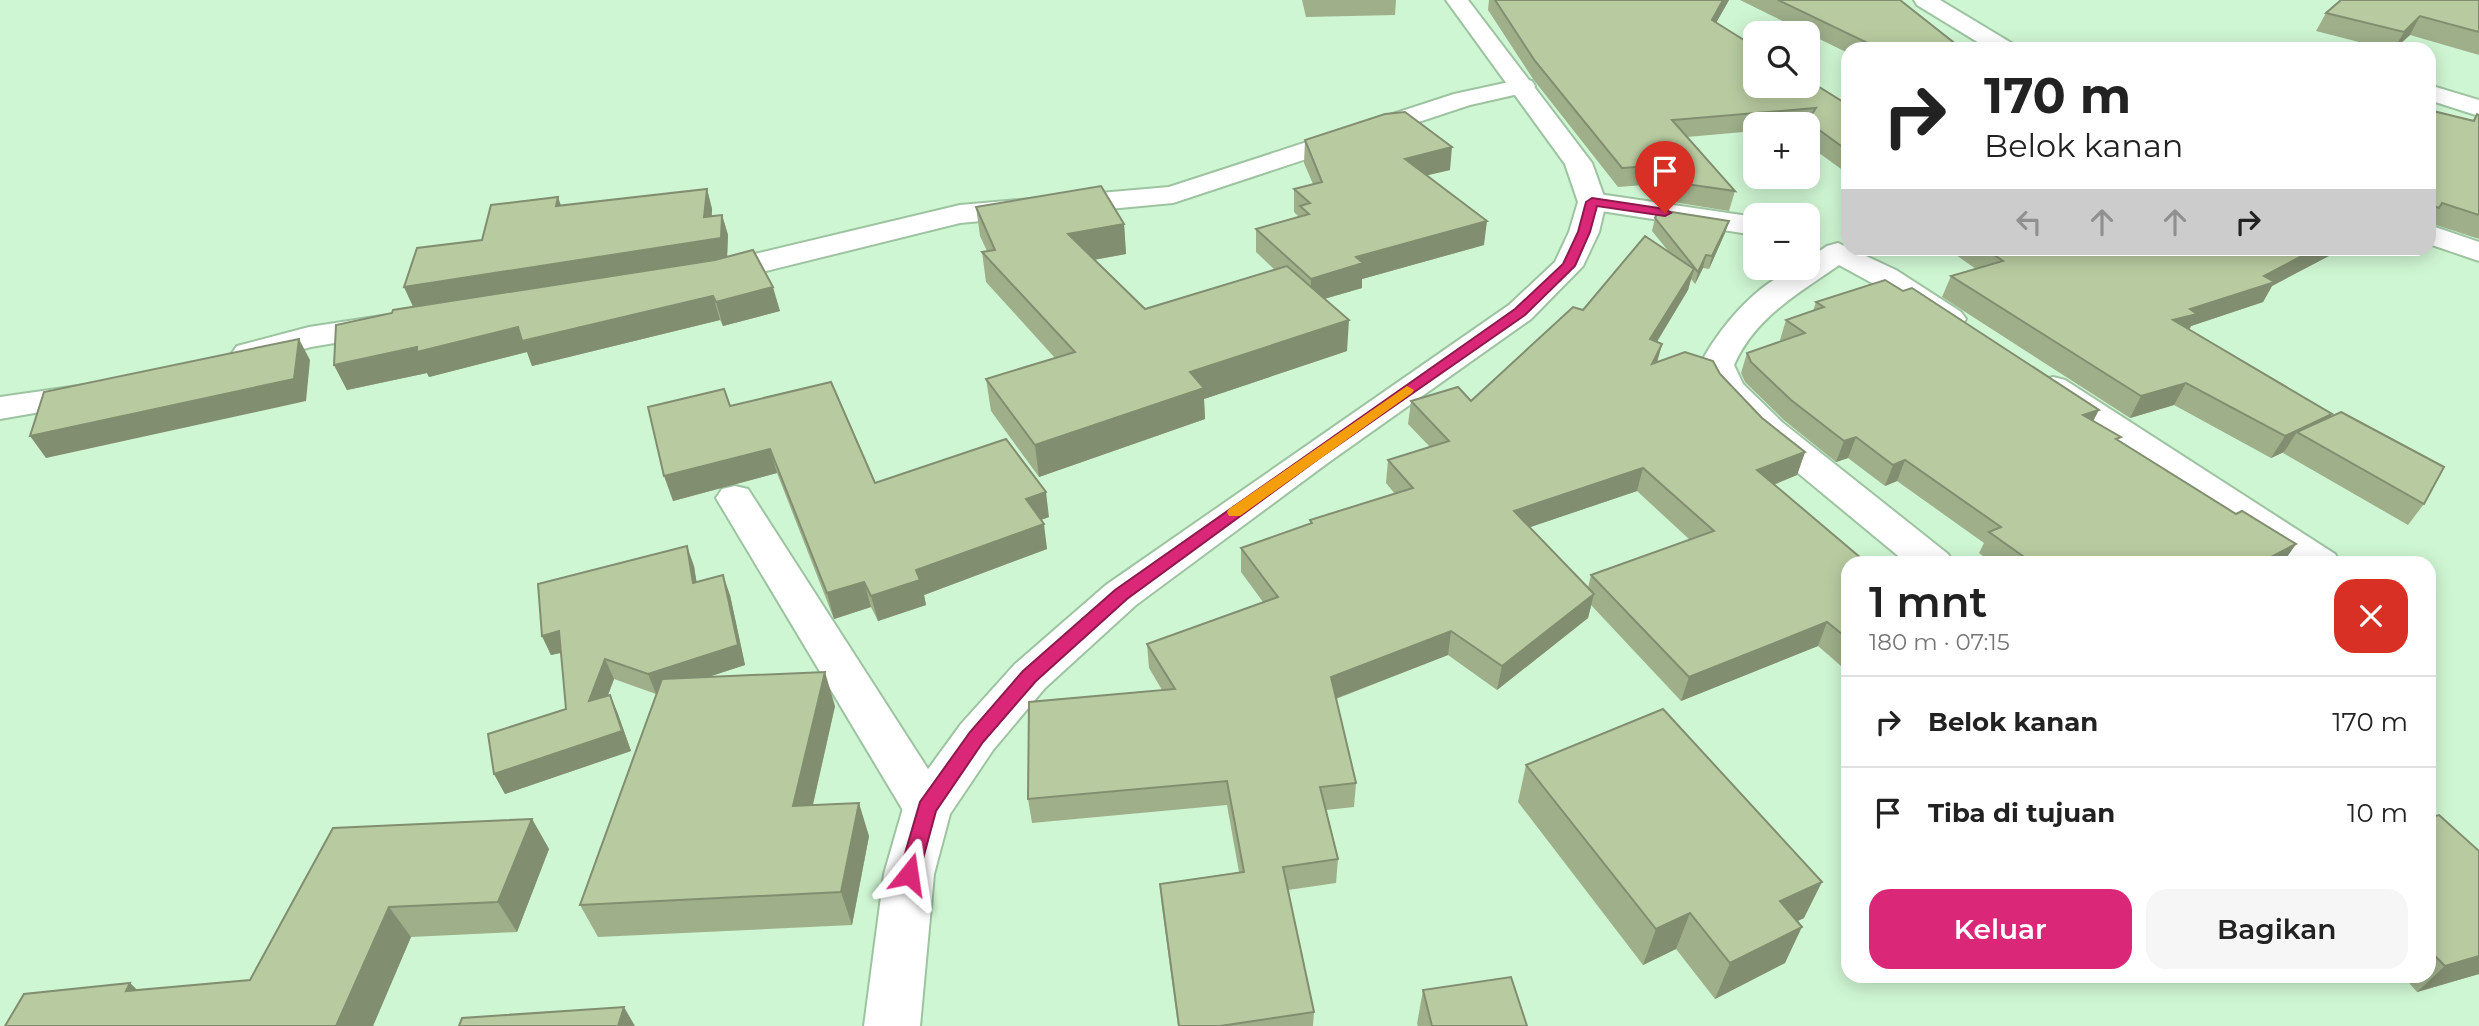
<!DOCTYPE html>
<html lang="id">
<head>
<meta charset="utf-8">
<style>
	:root { --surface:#fff; --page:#f6f6f6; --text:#222; --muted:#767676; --line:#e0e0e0; --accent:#db2777 }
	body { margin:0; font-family:Montserrat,sans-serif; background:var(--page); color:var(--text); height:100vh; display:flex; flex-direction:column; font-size:26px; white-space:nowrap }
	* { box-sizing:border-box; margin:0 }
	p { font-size:23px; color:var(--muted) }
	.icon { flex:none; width:38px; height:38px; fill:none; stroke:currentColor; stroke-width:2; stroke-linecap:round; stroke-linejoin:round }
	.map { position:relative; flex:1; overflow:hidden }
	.details { position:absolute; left:1841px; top:556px; width:595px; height:427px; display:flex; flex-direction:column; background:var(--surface); border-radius:21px; box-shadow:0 4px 18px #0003 }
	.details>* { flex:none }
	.top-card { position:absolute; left:1841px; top:42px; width:595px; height:214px; border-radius:21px; box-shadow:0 4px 18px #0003; background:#fff; color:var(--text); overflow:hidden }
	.buttons { position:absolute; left:1743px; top:21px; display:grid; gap:14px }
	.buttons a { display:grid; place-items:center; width:77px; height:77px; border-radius:14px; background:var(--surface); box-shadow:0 4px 18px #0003; font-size:35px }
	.pin { position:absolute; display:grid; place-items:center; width:60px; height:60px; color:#fff; margin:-72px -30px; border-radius:50% 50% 50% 0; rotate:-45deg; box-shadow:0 0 7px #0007 }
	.pin .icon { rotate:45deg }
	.me { position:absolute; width:77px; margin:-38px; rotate:15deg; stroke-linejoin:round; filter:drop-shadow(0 0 5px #0008) }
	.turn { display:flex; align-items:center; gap:24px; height:147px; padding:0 28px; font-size:32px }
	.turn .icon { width:91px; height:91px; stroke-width:2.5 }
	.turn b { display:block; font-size:49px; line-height:60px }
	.lanes { display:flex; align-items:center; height:66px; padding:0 28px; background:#0003; justify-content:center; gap:35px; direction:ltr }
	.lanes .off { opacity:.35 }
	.round { display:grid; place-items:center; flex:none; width:74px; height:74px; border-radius:21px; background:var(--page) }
	.headline { display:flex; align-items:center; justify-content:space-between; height:119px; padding:0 28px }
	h1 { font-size:42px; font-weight:600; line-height:52px }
	.primary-button { display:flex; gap:14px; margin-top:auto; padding:14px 28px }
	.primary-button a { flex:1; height:80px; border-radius:21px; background:var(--accent); color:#fff; font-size:28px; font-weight:600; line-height:80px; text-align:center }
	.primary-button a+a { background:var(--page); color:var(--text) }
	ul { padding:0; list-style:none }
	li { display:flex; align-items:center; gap:21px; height:91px; padding:0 28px; border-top:2px solid var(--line) }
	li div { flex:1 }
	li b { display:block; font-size:26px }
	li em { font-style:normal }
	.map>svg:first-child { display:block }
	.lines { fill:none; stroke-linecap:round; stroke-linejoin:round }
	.street-casing { stroke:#9dc3a1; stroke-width:4 }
	.secondary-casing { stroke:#9dc3a1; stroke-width:4 }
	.street { fill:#fff; fill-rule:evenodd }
	.secondary { fill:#fff; fill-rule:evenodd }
	.wall { fill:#9eaf8a; fill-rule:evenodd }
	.shaded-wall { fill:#818e70 }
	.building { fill:#b8cba0; stroke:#818e70; stroke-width:2 }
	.route { fill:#db2777; stroke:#8e194d; stroke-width:2 }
	.slow { fill:#f59e0b }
</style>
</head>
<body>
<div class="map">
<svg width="2479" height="1026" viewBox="0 0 2479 1026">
	<rect width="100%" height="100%" fill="#cff6d3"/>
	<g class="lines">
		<g class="street-casing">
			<g id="street">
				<path d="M 1914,0 L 1940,0 L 2013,44 L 2017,49 L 1989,49 L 1917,5 Z"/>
				<path d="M 1523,79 L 1532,81 L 1535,86 L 1532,91 L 1470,105 L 1173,203 L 960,223 L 742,277 L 711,283 L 700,281 L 696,274 L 700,267 L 960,205 L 1169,187 L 1454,94 Z"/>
				<path d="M 2429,85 L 2479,100 L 2479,116 L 2429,100 Z"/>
				<path d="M 1592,193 L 1755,217 L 1755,235 L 1582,208 L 1578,202 L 1582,196 Z"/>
				<path d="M 2429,225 L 2479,242 L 2479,261 L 2429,244 Z"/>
				<path d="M 1838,243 L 1896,270 L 1961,312 L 1966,319 L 1961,326 L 1950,329 L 1939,326 L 1874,284 L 1839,265 C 1798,294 1755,317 1734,365 L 1743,384 L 1783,423 L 1948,554 L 1954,564 L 1908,564 L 1757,439 L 1716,395 L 1700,365 C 1716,331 1767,268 1808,268 L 1808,259 L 1827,246 Z"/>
				<path d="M 388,315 L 399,318 L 404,325 L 399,332 L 311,347 L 249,363 L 237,360 L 232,353 L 237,346 L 309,327 Z"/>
				<path d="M 2053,377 L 2065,380 L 2335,554 L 2341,564 L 2292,564 L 2041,394 L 2036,387 L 2041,380 Z"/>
				<path d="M 92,384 L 104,387 L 109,394 L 104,401 L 0,419 L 0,397 Z"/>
				<path d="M 735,486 L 748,489 L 944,794 L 951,808 L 944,822 L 927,828 L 910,822 L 716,498 L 722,489 Z"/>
			</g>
		</g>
		<g class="secondary-casing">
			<path id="secondary" d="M 1446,0 L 1468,0 L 1592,163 L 1606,202 L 1599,232 L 1583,266 L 1531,319 L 1329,462 L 1136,605 L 1045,688 L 993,750 L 950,814 L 934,874 L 920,1026 L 864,1026 L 884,874 L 903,808 L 910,794 L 961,724 L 1015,664 L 1106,585 L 1509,305 L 1555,262 L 1569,232 L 1578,202 L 1565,164 Z"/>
		</g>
		<use href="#street" class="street"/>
		<use href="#secondary" class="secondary"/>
	</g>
	<g class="wall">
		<path d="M 1302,0 L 1396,0 L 1395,15 L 1306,17 Z"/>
		<path d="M 1489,0 L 1729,0 L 1716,23 L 1848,105 L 1848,174 L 1808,145 L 1808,124 L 1755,124 L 1755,131 L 1687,137 L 1735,191 L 1729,211 L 1667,201 L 1671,183 L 1618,187 L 1533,79 L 1488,10 Z"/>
		<path d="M 1740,0 L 1900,0 L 1962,49 L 1848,49 L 1848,53 Z"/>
		<path d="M 2479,0 L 2479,55 L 2410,35 L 2395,49 L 2386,49 L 2316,31 L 2326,13 Z"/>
		<path d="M 2429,110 L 2473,120 L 2477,114 L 2479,115 L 2479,239 L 2430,223 L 2429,224 Z"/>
		<path d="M 1305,140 L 1450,170 L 1427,175 L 1484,245 L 1362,279 L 1362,288 L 1324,299 L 1347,351 L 1204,399 L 1205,419 L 1039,477 L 991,411 L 986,379 L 1055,358 L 986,282 L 982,252 L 987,251 L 980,236 L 976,207 L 1124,224 L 1126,254 L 1094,260 L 1145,309 L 1275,270 L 1256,252 L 1256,229 L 1299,217 L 1294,212 L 1294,189 L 1313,184 L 1304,163 Z"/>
		<path d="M 707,189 L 712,209 L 712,216 L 722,215 L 728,235 L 727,257 L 780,311 L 723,326 L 720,320 L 532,366 L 527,352 L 429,377 L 427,373 L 347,390 L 334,365 L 392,313 L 413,307 L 404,287 L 482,240 L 561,206 Z"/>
		<path d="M 1655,218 L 1729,221 L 1725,233 L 1709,269 L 1703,268 L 1695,284 L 1691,279 L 1688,290 L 1657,342 L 1662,344 L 1657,362 L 1720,374 L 1762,418 L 1805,452 L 1797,475 L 1774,485 L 1848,564 L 1848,672 L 1818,646 L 1681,701 L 1591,605 L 1588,618 L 1497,690 L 1448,655 L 1336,699 L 1356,783 L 1354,807 L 1326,810 L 1338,859 L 1336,883 L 1288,890 L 1314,1012 L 1313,1026 L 1178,1026 L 1162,907 L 1160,884 L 1239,872 L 1227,805 L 1032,823 L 1028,799 L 1162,690 L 1149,668 L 1147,644 L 1263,602 L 1241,572 L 1241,548 L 1310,524 L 1310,520 L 1395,494 L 1386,483 L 1388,460 L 1430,447 L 1408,424 L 1411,401 L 1471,401 L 1583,310 L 1669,252 L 1652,231 ZM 1637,491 L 1690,540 L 1591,575 L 1588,588 L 1530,527 Z"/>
		<path d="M 1946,248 L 2344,248 L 2272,286 L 2263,302 L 2191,326 L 2189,330 L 2330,417 L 2424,504 L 2408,525 L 2283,453 L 2284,452 L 2271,458 L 2174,405 L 2130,418 L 1942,297 L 1951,276 L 1976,269 Z"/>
		<path d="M 1816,302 L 2093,421 L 2119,441 L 2236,514 L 2296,544 L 2282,564 L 1993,564 L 1979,553 L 1984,543 L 1897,481 L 1885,486 L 1848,458 L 1836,462 L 1785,421 L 1745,382 L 1741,373 L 1747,353 L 1781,341 L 1780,340 L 1786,320 L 1813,311 Z"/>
		<path d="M 730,406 L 875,483 L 1049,517 L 1041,520 L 1047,549 L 924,595 L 926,605 L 878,621 L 871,607 L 834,619 L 777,473 L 673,501 Z"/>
		<path d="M 694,566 L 696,582 L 730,595 L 745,665 L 708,677 L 835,706 L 813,805 L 869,836 L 852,925 L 598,937 L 580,905 L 656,694 L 614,679 L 608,695 L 610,695 L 618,714 L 631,751 L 505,794 L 494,774 L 566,709 L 561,653 L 551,655 L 542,636 Z"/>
		<path d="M 1526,765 L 1804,918 L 1797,921 L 1785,963 L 1715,999 L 1676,949 L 1643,965 L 1518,802 Z"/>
		<path d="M 2429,818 L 2479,851 L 2479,974 L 2417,992 L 2403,976 L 2429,976 Z"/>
		<path d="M 532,819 L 549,849 L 517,932 L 411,937 L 373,1026 L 5,1026 L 130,983 L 137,990 L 250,980 Z"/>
		<path d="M 1423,990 L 1527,1026 L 1418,1026 L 1417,1024 Z"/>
	</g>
	<g class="shaded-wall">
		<path d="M 1723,0 L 1729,0 L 1708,37 L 1712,20 Z"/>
		<path d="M 2420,16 L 2410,35 L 2394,49 L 2404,32 Z"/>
		<path d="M 1452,147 L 1450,170 L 1403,181 L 1405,159 Z"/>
		<path d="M 707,189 L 712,209 L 710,237 L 704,217 Z"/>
		<path d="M 558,197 L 565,217 L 556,206 Z"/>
		<path d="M 722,215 L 728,235 L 727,259 L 414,308 L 404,287 Z"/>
		<path d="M 1487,221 L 1484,245 L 1362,279 L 1362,288 L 1310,303 L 1311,279 L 1356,257 Z"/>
		<path d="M 1729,221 L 1725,233 L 1709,269 L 1712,256 Z"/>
		<path d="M 1124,224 L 1126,254 L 1070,264 L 1068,234 Z"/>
		<path d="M 2317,248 L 2344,248 L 2272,286 L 2263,302 L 2191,326 L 2186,335 L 2173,320 L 2190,309 L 2264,276 Z"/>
		<path d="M 1706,255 L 1703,268 L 1695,284 L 1698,272 Z"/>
		<path d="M 1694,269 L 1688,290 L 1645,361 L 1650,339 Z"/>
		<path d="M 773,287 L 780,311 L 723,326 L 716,302 Z"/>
		<path d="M 713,296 L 720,320 L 532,366 L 527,352 L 429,377 L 427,373 L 347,390 L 334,365 L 518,327 Z"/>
		<path d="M 1349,320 L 1347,351 L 1204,399 L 1205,419 L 1039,477 L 1035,445 L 1190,372 Z"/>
		<path d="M 299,339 L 310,360 L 306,401 L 46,458 L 30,436 Z"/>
		<path d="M 1662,344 L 1656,366 L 1652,364 Z"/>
		<path d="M 2186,383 L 2174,405 L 2130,418 L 2141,396 Z"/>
		<path d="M 2099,410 L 2088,431 L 2083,415 Z"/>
		<path d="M 2332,414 L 2318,436 L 2297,432 L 2284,452 L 2271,458 L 2285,436 Z"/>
		<path d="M 1856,437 L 1848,458 L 1836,462 L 1844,441 Z"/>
		<path d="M 770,449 L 777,473 L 673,501 L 664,476 Z"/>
		<path d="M 1805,452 L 1797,475 L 1749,494 L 1757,470 Z"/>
		<path d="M 1905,460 L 1897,481 L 1885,486 L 1893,465 Z"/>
		<path d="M 1643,468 L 1637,491 L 1510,534 L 1514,511 Z"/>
		<path d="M 1046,492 L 1049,517 L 1029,524 L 1026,499 Z"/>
		<path d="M 1044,524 L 1047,549 L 924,595 L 926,605 L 878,621 L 871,596 L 916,570 Z"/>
		<path d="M 2296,544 L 2282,564 L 2271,557 Z"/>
		<path d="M 687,546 L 694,566 L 700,603 L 693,583 Z"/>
		<path d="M 723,575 L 730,595 L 745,665 L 656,694 L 648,674 Z"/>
		<path d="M 864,582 L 871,607 L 834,619 L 827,593 Z"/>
		<path d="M 1594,594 L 1588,618 L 1497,690 L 1502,666 Z"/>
		<path d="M 1827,622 L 1818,646 L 1681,701 L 1689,677 Z"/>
		<path d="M 559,631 L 568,651 L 551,655 L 542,636 Z"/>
		<path d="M 1451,631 L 1448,655 L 1329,701 L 1331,677 Z"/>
		<path d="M 605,659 L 614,679 L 598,721 L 589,701 Z"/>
		<path d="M 825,672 L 835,706 L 805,839 L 793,806 Z"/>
		<path d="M 610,695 L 618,714 L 631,751 L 505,794 L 494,774 Z"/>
		<path d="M 859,803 L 869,836 L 852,925 L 841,892 Z"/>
		<path d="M 532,819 L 549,849 L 517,932 L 498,902 Z"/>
		<path d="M 1822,882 L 1804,918 L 1764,937 L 1780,901 Z"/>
		<path d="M 389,907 L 411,937 L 373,1026 L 336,1026 Z"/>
		<path d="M 1690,913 L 1676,949 L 1643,965 L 1656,929 Z"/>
		<path d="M 1802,927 L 1785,963 L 1715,999 L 1730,963 Z"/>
		<path d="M 2479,956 L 2479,974 L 2417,992 L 2445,966 Z"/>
		<path d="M 130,983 L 160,1012 L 126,991 Z"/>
		<path d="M 624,1007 L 635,1026 L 618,1026 Z"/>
	</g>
	<g class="building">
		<path d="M 1495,0 L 1723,0 L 1712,20 L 1755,47 L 1755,86 L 1808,86 L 1808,80 L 1848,105 L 1843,106 L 1848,109 L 1848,151 L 1807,121 L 1816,108 L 1672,120 L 1735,191 L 1672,182 L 1681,164 L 1622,168 L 1535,61 Z"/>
		<path d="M 1778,0 L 1900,0 L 1962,49 L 1880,49 Z"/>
		<path d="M 2341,0 L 2479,0 L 2479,32 L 2420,16 L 2404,32 L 2326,13 Z"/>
		<path d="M 2429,110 L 2474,121 L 2477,114 L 2479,115 L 2479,215 L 2442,203 L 2439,208 L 2429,204 Z"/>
		<path d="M 1405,112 L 1452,147 L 1405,159 L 1487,221 L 1356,257 L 1363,263 L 1311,279 L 1256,229 L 1309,214 L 1300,206 L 1310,203 L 1294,189 L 1322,182 L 1305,140 L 1385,114 Z"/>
		<path d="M 1101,186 L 1124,224 L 1068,234 L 1145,309 L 1287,266 L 1349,320 L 1190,372 L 1204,388 L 1035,445 L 986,379 L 1075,352 L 982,252 L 995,250 L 976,207 Z"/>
		<path d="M 707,189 L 704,217 L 722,215 L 721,238 L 404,287 L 417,248 L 482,240 L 491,205 L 558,197 L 556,206 Z"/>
		<path d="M 1659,210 L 1729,221 L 1712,256 L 1706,255 L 1698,272 L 1655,218 Z"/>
		<path d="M 1645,236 L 1694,269 L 1650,339 L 1662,344 L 1652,364 L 1685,352 L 1713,361 L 1720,374 L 1762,418 L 1805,452 L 1757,470 L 1868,564 L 1848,564 L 1848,639 L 1827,622 L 1689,677 L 1591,575 L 1714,531 L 1643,468 L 1514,511 L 1594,594 L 1502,666 L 1451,631 L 1331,677 L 1356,783 L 1320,787 L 1338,859 L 1283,867 L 1314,1012 L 1220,1026 L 1179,1026 L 1160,884 L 1244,872 L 1227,781 L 1028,799 L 1029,702 L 1175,689 L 1147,644 L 1278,597 L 1241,548 L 1312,523 L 1310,520 L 1413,488 L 1388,460 L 1449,441 L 1411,401 L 1458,387 L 1471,401 L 1573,307 L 1583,310 Z"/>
		<path d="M 1984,248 L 2317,248 L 2264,276 L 2275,282 L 2190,309 L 2197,314 L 2173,320 L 2332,414 L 2285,436 L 2186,383 L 2141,396 L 1951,276 L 2003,261 Z"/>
		<path d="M 753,250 L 773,287 L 716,302 L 713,296 L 522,341 L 518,327 L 417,352 L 417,347 L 334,365 L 336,325 L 392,313 L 393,310 L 715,260 Z"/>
		<path d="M 1885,280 L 1903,291 L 1912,288 L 2099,410 L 2083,415 L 2121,437 L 2116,439 L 2236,514 L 2242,511 L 2296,544 L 2271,557 L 2282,564 L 2034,564 L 1989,532 L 2001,527 L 1905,460 L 1893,465 L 1856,437 L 1844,441 L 1791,400 L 1751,362 L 1747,353 L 1805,333 L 1786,320 L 1824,307 L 1816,302 Z"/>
		<path d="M 299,339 L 294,379 L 30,436 L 44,392 Z"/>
		<path d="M 831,382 L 875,483 L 1006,439 L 1046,492 L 1026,499 L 1044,524 L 916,570 L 920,580 L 871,596 L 864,582 L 827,593 L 770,449 L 664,476 L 648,407 L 724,389 L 730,406 Z"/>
		<path d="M 2341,412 L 2444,467 L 2424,504 L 2297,432 Z"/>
		<path d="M 687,546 L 693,583 L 723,575 L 738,645 L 648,674 L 605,659 L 589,701 L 610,695 L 622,731 L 494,774 L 488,734 L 566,709 L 559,631 L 542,636 L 538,584 Z"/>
		<path d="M 825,672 L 793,806 L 859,803 L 841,892 L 580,905 L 662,679 Z"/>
		<path d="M 1663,709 L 1822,882 L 1780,901 L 1802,927 L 1730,963 L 1690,913 L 1656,929 L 1526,765 Z"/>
		<path d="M 2439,815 L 2479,851 L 2479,956 L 2445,966 L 2429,950 L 2429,818 Z"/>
		<path d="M 532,819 L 498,902 L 389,907 L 336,1026 L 5,1026 L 24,994 L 130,983 L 126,991 L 250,980 L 333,828 Z"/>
		<path d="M 1511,977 L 1527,1026 L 1432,1026 L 1423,990 Z"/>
		<path d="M 624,1007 L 618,1026 L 459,1026 L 462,1018 Z"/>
	</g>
	<path class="route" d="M 1592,198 L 1665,209 L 1671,213 L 1665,216 L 1597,206 L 1590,232 L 1575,266 L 1525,315 L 1321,457 L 1127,599 L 1036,681 L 983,742 L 936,811 L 917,881 L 909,883 L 902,881 L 899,874 L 920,802 L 970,732 L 1023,671 L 1115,590 L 1515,309 L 1563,264 L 1578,232 L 1586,202 Z"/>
	<path class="slow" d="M 1407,386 L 1414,390 L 1412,393 L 1240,516 L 1229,516 L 1227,512 L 1229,509 Z"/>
</svg>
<div class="buttons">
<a><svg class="icon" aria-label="search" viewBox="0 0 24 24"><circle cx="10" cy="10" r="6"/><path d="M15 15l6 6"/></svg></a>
<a>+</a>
<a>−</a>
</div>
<div class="pin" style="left:1665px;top:213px;background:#d93025"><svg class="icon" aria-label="arrive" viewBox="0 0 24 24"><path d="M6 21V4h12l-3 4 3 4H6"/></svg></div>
<svg class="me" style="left:909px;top:874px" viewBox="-20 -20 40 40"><path d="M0-17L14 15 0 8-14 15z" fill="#db2777" stroke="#fff" stroke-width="4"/></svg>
<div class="top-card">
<div class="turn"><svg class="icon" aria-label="right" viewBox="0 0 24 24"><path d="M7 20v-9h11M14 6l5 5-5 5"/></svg><div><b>170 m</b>Belok kanan</div></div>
<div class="lanes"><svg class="icon off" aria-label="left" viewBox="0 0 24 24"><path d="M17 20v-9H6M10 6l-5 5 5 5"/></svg><svg class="icon off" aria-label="ahead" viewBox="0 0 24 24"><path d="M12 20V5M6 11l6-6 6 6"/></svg><svg class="icon off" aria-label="ahead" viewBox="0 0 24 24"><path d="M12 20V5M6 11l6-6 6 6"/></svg><svg class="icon" aria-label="right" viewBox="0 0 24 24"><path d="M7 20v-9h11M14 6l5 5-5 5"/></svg></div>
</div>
<section class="details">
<div class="headline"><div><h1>1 mnt</h1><p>180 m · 07:15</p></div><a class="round" style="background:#d93025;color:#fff"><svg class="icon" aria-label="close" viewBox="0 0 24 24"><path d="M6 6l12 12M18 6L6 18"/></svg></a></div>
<ul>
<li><svg class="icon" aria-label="right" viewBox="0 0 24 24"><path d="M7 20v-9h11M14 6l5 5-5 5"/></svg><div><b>Belok kanan</b></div><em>170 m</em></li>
<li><svg class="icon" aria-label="arrive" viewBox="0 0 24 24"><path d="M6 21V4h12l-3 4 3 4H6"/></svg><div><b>Tiba di tujuan</b></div><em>10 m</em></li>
</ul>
<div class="primary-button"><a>Keluar</a><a>Bagikan</a></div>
</section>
</div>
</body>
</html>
